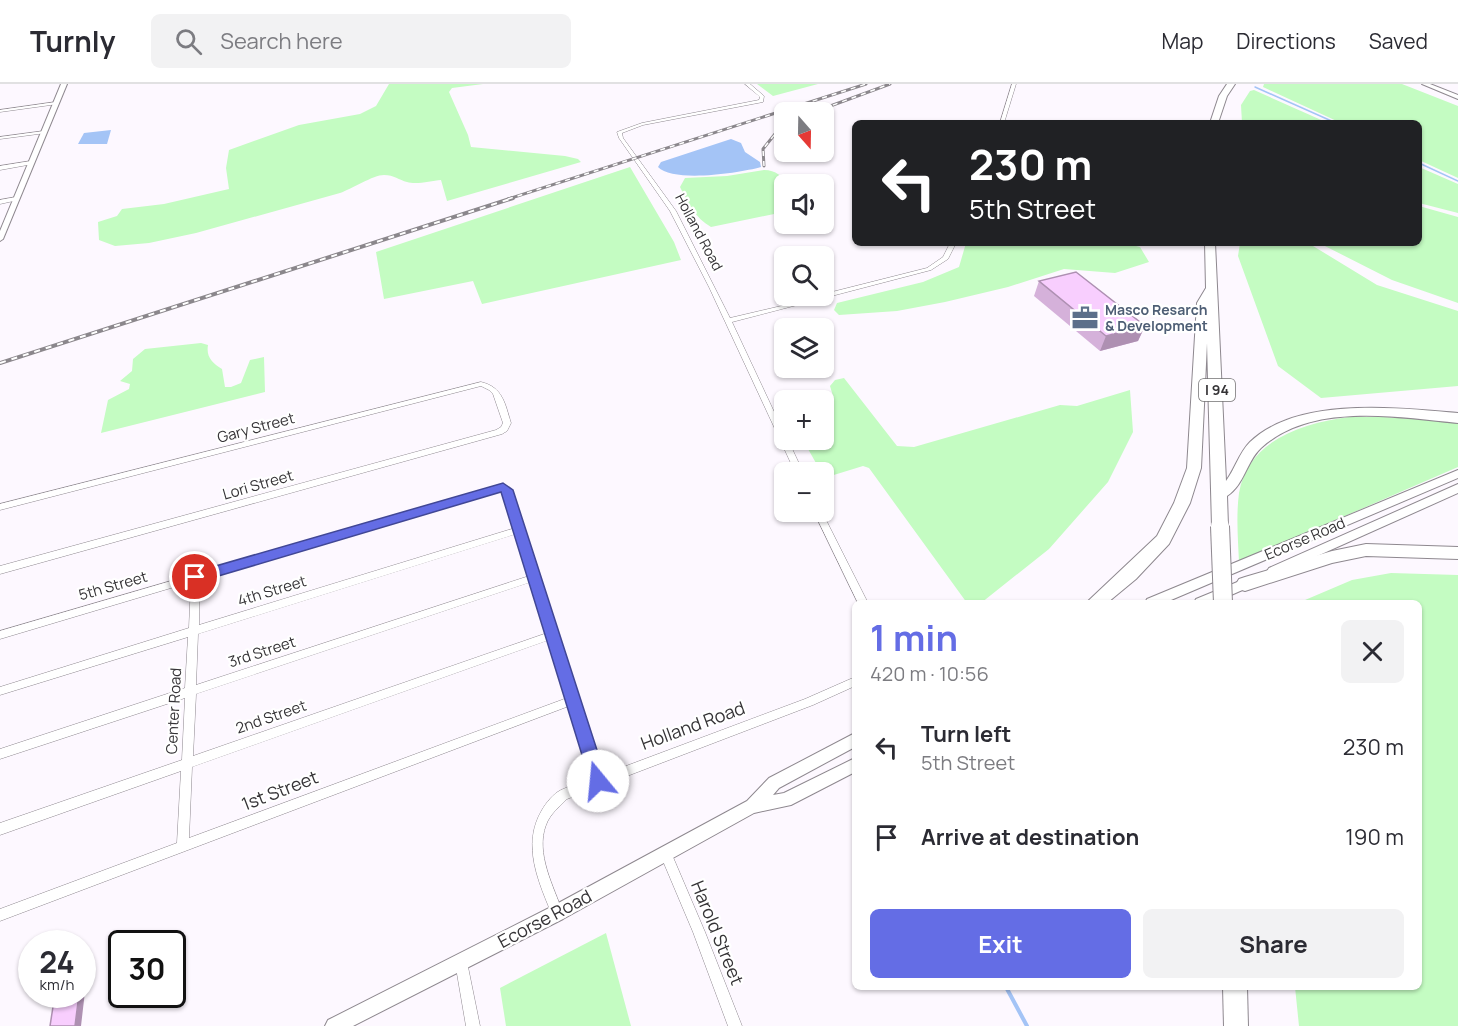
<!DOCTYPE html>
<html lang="en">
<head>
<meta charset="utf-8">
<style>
	:root { --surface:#fff; --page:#f2f2f3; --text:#2b2b33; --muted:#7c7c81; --line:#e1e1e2; --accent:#646de5 }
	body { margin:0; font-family:Manrope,sans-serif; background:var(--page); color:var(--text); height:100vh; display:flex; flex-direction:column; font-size:22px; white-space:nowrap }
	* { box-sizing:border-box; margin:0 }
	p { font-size:20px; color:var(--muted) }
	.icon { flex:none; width:33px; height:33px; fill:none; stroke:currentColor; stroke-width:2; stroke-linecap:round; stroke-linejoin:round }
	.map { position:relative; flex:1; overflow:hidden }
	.drawer { position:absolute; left:852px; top:516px; width:570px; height:390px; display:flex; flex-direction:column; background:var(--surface); border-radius:9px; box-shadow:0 2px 4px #0004 }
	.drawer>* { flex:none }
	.guide { position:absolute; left:852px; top:36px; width:570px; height:126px; border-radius:9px; box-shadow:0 2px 4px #0004; background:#202124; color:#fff; overflow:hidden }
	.needle { width:39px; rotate:160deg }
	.controls { position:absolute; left:774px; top:18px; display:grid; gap:12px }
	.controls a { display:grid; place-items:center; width:60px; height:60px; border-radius:9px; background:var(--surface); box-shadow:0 2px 4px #0004; font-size:30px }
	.speed { position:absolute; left:18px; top:846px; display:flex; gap:12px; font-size:30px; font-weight:700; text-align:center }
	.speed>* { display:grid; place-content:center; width:78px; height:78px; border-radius:50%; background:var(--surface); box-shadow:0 2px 4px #0004; line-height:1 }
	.speed small { font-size:15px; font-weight:400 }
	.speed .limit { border:3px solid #111; border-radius:9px; background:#fff; color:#111 }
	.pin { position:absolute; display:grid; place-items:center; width:51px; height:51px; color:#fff; margin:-26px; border:3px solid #fff; border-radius:50%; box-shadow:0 2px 6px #0007 }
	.me { position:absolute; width:66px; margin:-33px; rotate:343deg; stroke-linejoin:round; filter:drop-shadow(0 0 4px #0008) }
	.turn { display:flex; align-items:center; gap:21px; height:126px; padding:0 18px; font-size:27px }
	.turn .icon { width:78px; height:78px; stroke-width:2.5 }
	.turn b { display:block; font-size:42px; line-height:51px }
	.round { display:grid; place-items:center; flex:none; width:63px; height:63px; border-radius:9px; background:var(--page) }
	.head { display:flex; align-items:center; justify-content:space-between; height:102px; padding:0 18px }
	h1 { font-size:36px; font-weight:700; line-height:45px; color:var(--accent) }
	.cta { display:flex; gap:12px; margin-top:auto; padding:12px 18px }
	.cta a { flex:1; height:69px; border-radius:9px; background:var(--accent); color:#fff; font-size:24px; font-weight:700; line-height:69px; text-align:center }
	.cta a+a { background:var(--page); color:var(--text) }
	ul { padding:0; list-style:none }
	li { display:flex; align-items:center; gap:18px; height:90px; padding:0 18px }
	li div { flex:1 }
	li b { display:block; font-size:22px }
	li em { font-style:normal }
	header { display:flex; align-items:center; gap:36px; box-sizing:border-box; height:84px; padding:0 30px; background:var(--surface); border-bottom:2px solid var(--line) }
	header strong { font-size:28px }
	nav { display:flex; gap:33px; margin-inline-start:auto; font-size:21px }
	.search { width:420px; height:54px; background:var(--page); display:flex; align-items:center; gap:15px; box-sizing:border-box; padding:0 21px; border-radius:9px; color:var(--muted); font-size:22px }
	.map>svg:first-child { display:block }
	.green { fill:#c4fcc2 }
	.water { fill:#a4c4f6 }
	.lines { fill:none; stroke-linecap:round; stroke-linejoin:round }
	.stream-far1 { stroke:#a4c4f6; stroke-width:1.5 }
	.stream { stroke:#a4c4f6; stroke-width:4 }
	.minor-casing { stroke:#8e888f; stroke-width:1 }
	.tertiary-casing { stroke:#8e888f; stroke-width:2 }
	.secondary-casing { stroke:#8e888f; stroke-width:2 }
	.motorway-casing { stroke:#8e888f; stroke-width:2 }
	.minor { fill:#fff; fill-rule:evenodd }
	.tertiary { fill:#fff; fill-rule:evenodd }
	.secondary { fill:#fff; fill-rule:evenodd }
	.motorway { fill:#fff; fill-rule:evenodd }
	.rail-far1-casing { stroke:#8b878c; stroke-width:3 }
	.rail-casing { stroke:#8b878c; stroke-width:4 }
	.rail-far1 { stroke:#fff; stroke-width:1.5; stroke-dasharray:5; stroke-linecap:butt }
	.rail { stroke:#fff; stroke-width:2; stroke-dasharray:6; stroke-linecap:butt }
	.motorway-bridge-casing { stroke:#8e888f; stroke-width:20; stroke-linecap:butt }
	.motorway-bridge { stroke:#fff; stroke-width:18 }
	.wall { fill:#d5b1da }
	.shaded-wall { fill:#ae90b2 }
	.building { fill:#f8cefe; stroke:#ae90b2; stroke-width:1.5 }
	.route { fill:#646de5; stroke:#414795; stroke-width:1.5 }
	.labels { text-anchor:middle; stroke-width:4.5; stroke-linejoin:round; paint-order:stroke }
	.far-street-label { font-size:14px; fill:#353336; stroke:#fff }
	.far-service-label { font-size:14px; font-weight:bold; fill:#4e5e75; stroke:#fff; text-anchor:start }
	.shield { fill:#fff; stroke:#727072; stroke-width:1.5 }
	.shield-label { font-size:14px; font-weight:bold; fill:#353336 }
	.street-label { font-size:15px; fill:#353336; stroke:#fff }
	.near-street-label { font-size:18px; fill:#353336; stroke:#fff }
</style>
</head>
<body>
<header>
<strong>Turnly</strong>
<div class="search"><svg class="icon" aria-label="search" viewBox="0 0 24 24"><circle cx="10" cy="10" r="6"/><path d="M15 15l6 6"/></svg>Search here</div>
<nav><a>Map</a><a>Directions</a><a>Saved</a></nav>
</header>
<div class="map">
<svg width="1458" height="942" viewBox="0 0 1458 942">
	<rect width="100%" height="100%" fill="#fdf8ff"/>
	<g class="green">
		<path d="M 389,0 L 483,0 L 452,4 L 449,8 L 468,51 L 471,63 L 565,72 L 578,75 L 581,78 L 447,117 L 441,96 C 431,97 416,101 407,98 C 399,96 394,91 384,91 C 373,91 352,105 340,109 L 196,149 L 149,159 L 115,162 L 99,156 L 98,138 L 117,132 L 122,125 L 164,120 L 229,105 L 226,84 L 229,66 L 299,41 L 360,30 L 376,22 Z"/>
		<path d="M 757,0 L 818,0 L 773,12 Z"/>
		<path d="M 1264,0 L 1402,0 L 1458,22 L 1458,94 L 1419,76 L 1419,39 L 1341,39 L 1263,3 Z"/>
		<path d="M 1254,6 L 1328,39 L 1242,39 L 1241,21 L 1250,7 Z"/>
		<path d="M 630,83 L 674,158 L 681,176 L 482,220 L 473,197 L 384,215 L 376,168 Z"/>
		<path d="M 1419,83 L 1458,100 L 1458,129 L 1419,119 Z"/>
		<path d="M 764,86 C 776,86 782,93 791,100 L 784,100 L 784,128 L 711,143 C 695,134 688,119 680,103 L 685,94 L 727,92 Z"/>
		<path d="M 1419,122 L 1458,133 L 1458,219 L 1392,196 L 1319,159 L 1419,159 Z"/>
		<path d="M 966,159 L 1124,159 L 1140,163 L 1149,178 L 1115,189 L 1064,185 L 1008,203 L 945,218 L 897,227 L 839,231 L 834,226 L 837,219 L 923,198 L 959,183 Z"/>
		<path d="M 1240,159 L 1303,159 L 1313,162 L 1377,201 L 1458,227 L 1458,302 L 1321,314 L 1278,282 L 1238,172 Z"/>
		<path d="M 201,259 L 208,261 C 206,273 212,279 222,285 L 225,303 L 231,303 L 241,299 L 250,276 L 264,273 L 265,308 L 101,349 L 108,316 L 129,305 L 130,300 L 120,297 L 132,287 L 133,275 L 145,265 Z"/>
		<path d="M 844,294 L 897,362 L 914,363 L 1060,321 L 1077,322 L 1130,306 L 1133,348 L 1108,398 L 1049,465 L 981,519 L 967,519 L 869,384 L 863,382 L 824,394 L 824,388 L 821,388 L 803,356 L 824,356 L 823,316 L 833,312 L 830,302 L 835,296 Z"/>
		<path d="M 1349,333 L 1384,333 L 1458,338 L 1458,383 L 1239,478 C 1238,456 1236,431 1239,409 C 1248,356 1303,339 1349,333 Z"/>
		<path d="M 1391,489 L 1458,491 L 1458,942 L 1299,942 L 1295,903 L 1419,903 L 1419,519 L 1298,519 L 1352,496 Z"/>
		<path d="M 606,849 L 631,942 L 506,942 L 500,904 Z"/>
	</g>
	<g class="water">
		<path d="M 111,46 L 107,60 L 78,60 L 84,49 Z"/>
		<path d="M 731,55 L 741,59 L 745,68 L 760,78 L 761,83 C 740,89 673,99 658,83 L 661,78 Z"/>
	</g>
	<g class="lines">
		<g class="stream-far1">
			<path d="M 1255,3 L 1336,39"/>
			<path d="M 1419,79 L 1458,97"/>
		</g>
		<path class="stream" d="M 1006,903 L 1027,942"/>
		<g class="minor-casing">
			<g id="minor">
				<path d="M 745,0 L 750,0 L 764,12 L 763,18 L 643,41 L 622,49 L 623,54 L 676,127 L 730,234 L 824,212 L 824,210 L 927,184 L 943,173 L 950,159 L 956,159 L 948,175 L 931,186 L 732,238 L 784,349 L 784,356 L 788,356 L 803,388 L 795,388 L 709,203 L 670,127 L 619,54 L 617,48 L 642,39 L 759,16 L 760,13 Z"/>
				<path d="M 1012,0 L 1016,0 L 1004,39 L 1000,39 Z"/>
				<path d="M 56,18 L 58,20 L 0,28 L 0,26 Z"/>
				<path d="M 44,47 L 46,48 L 46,49 L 0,55 L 0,53 Z"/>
				<path d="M 31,77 L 34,79 L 33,80 L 0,86 L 0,82 Z"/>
				<path d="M 16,113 L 19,115 L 18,116 L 0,120 L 0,116 Z"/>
				<path d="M 481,298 C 503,303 505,320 511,339 L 507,347 L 502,350 L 0,490 L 0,482 L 496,346 L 501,343 L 503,339 L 493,310 L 489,306 L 481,302 L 0,426 L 0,420 Z"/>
				<path d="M 503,400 L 506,401 L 512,409 L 602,691 L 805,615 L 855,593 L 855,602 L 813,621 L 567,715 C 559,723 550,730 546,741 C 535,769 554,803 563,829 L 561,833 L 557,835 L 553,833 C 539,799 521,761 542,726 C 546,719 553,710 561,706 C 571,701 582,699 592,695 L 569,622 L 0,837 L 0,825 L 177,759 L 181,687 L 0,751 L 0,739 L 182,676 L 185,614 L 0,675 L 0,665 L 185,604 L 188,553 L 0,611 L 0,603 L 189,544 L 191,498 L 0,555 L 0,547 ZM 501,406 L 504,410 L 515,444 L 199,541 L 200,496 ZM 516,450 L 529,492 L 196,601 L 198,550 ZM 531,498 L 547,549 L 193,672 L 196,610 ZM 549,556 L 567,614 L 189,754 L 192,683 Z"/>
				<path d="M 814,428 L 822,428 L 868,519 L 858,519 Z"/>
				<path d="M 666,764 L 670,766 L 705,848 L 742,942 L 728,942 L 693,848 L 660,770 L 662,766 Z"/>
				<path d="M 461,872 L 466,873 L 467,878 L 480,942 L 466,942 L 455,878 L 456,873 Z"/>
			</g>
		</g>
		<g class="tertiary-casing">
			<g id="tertiary">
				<path d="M 61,0 L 67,0 L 3,155 L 0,157 L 0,147 Z"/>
				<path d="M 1422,0 L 1430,0 L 1458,11 L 1458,15 Z"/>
			</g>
		</g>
		<g class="secondary-casing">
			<g id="secondary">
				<path d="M 1458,386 L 1458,394 L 1164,519 L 1145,519 L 1147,515 Z"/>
				<path d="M 1458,400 L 1458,409 L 1277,490 L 1269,490 L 1267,487 L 1269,484 Z"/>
				<path d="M 1252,492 L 1256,494 L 1258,497 L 1256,500 L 1213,519 L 1194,519 L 1196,515 Z"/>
				<path d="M 855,649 L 855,663 L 779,704 L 773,711 L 784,709 L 855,674 L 855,688 L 791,721 L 754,729 L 563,835 L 353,942 L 325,942 L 328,936 L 551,823 L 747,717 L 769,694 Z"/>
			</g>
		</g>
		<g class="motorway-casing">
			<g id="motorway">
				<path d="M 1227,0 L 1235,0 L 1227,12 L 1218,39 L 1210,39 L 1219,12 Z"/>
				<path d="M 1205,159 L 1215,159 L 1226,397 C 1235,385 1239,369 1250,358 C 1298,312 1398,324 1458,329 L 1458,339 C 1396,333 1312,318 1261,364 C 1246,378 1245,400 1227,412 L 1228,442 L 1226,446 L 1214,446 L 1212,442 L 1207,259 L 1201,384 L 1190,419 L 1169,460 L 1136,495 L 1107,519 L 1086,519 L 1157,452 L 1174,419 L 1187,384 L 1197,219 L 1206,204 Z"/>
				<path d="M 1366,460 L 1458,463 L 1458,475 L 1366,472 L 1332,479 L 1245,507 L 1239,505 L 1236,500 L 1239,495 L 1245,493 L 1332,467 Z"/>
				<path d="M 1223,903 L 1247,903 L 1248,942 L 1224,942 Z"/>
			</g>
		</g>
		<use href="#minor" class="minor"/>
		<use href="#tertiary" class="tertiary"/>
		<use href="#secondary" class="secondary"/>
		<use href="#motorway" class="motorway"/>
		<g class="rail-far1-casing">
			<g id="rail-far1">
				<path d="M 814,28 L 890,0"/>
				<path d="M 764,82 L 763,65 L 775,50 L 784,44"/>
				<path d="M 508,115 L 866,0"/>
			</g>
		</g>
		<g class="rail-casing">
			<path id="rail" d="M 0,279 L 513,114"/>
		</g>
		<use href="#rail-far1" class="rail-far1"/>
		<use href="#rail" class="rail"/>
		<g class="motorway-bridge-casing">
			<path id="motorway-bridge" d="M 1220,442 L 1223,519"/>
		</g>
		<use href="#motorway-bridge" class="motorway-bridge"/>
	</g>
	<path class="wall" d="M 1039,197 L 1145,242 L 1138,257 L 1100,267 L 1034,212 Z"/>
	<g class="shaded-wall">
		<path d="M 1145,242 L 1138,257 L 1100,267 L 1106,252 Z"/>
		<path d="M 84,871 L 89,873 L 81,942 L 75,942 L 79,910 L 82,910 L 82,882 Z"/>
	</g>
	<g class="building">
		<path d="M 1076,188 L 1145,242 L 1106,252 L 1039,197 Z"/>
		<path d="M 55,910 L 79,910 L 75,942 L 50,942 Z"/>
	</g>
	<path class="route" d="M 503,399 L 513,406 L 607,697 L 604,703 L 598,705 L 592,703 L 590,697 L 501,408 L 195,499 L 188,493 L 195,488 Z"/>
	<defs>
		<g id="office-bare" transform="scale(2.07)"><path d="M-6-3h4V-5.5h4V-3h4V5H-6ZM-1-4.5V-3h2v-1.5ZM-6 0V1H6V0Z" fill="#5c6f8a" stroke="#fff" stroke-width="2.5" paint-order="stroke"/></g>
	</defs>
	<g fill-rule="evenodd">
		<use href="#office-bare" x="1085" y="234"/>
	</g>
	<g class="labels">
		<g class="far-street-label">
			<text transform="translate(699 148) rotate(62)" y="5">Holland Road</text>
		</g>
		<g class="far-service-label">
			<text x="1105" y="231">Masco Resarch<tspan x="1105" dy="16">&amp; Development</tspan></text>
		</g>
		<rect class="shield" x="1199" y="295" width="36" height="22" rx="4.5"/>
		<g class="shield-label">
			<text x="1217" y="311">I 94</text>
		</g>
		<g class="street-label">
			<text transform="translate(256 344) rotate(-15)" y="5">Gary Street</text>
			<text transform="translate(258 401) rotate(-16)" y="5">Lori Street</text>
			<text transform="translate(1305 455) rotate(-23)" y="5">Ecorse Road</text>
			<text transform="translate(113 502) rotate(-16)" y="5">5th Street</text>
			<text transform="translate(272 507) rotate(-17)" y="5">4th Street</text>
			<text transform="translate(262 568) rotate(-18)" y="5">3rd Street</text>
			<text transform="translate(174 627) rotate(-87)" y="5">Center Road</text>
			<text transform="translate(271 633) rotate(-19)" y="5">2nd Street</text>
		</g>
		<g class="near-street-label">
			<text transform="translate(693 642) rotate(-20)" y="6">Holland Road</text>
			<text transform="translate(280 707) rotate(-21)" y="6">1st Street</text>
			<text transform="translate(545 835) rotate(-28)" y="6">Ecorse Road</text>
			<text transform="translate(717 849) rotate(68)" y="6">Harold Street</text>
		</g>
	</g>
</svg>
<div class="controls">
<a><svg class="needle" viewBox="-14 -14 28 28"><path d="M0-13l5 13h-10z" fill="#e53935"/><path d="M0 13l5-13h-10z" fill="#7c7c81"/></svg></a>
<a><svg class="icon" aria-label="sound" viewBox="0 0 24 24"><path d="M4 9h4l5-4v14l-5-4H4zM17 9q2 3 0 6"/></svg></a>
<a><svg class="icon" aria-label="search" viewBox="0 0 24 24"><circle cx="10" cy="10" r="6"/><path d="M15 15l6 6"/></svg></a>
<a><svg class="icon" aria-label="layers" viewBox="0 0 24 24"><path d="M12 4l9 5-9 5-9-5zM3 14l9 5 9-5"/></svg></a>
<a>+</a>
<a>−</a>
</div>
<div class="speed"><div>24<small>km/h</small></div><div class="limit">30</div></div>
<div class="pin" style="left:195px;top:493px;background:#d93025"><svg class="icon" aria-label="arrive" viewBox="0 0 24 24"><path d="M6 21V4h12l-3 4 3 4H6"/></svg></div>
<svg class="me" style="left:598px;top:697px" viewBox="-20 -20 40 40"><circle r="19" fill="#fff"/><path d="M0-13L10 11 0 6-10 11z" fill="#646de5"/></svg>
<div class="guide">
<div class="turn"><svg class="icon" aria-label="left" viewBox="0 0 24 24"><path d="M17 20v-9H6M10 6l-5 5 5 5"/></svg><div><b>230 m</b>5th Street</div></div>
</div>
<section class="drawer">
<div class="head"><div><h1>1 min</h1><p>420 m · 10:56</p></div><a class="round"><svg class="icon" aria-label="close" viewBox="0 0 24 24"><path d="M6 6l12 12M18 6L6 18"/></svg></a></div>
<ul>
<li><svg class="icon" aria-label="left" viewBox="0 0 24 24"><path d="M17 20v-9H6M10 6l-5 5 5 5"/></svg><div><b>Turn left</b><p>5th Street</p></div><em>230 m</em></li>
<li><svg class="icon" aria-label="arrive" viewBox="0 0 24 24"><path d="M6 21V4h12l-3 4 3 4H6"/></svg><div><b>Arrive at destination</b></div><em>190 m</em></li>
</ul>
<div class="cta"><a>Exit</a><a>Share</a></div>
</section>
</div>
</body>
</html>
